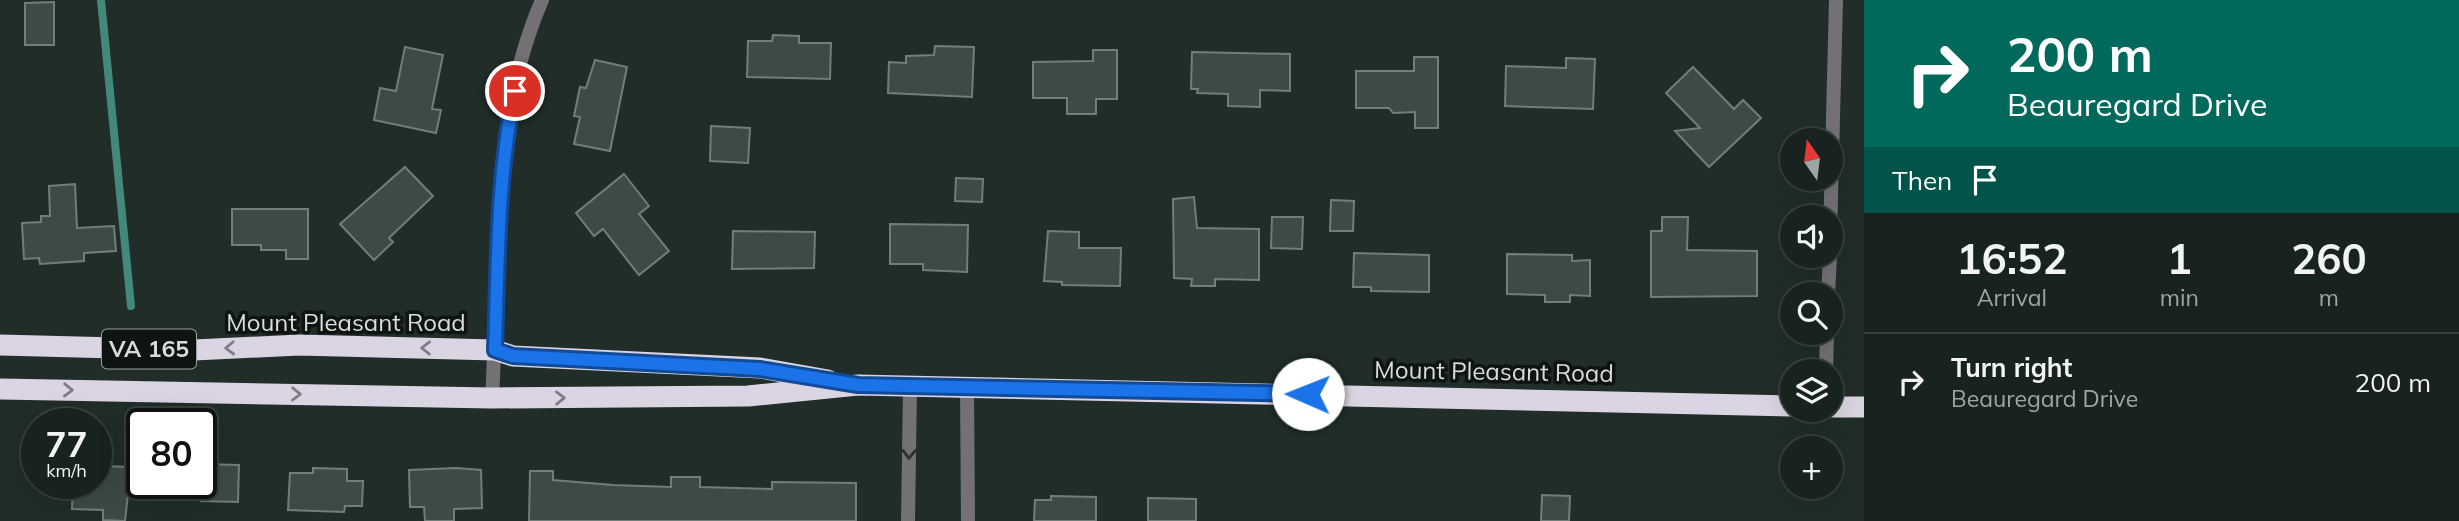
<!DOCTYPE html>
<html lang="en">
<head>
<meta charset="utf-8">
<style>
	:root { --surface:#18221f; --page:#212a28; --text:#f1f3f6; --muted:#9fa4a4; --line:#363f3d }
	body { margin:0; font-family:Mulish,sans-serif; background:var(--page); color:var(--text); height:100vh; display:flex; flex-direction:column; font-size:26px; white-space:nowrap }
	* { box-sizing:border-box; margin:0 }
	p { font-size:23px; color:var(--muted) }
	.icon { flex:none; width:38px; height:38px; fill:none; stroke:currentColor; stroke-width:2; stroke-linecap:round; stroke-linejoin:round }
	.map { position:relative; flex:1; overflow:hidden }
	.sheet { display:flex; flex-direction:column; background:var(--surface); width:595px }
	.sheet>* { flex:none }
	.guide { background:#00695c; color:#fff; overflow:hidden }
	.needle { width:46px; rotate:346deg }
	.tools { position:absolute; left:1780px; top:128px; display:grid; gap:14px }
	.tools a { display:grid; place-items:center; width:63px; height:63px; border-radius:50%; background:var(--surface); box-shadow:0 7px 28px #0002,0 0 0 2px var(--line); font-size:35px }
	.speed { position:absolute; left:21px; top:408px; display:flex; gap:14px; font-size:35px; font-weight:700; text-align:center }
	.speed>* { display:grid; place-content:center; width:91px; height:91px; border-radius:50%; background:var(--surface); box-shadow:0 7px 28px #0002,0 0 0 2px var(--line); line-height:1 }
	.speed small { font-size:18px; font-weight:400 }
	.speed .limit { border:4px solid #111; border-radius:10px; background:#fff; color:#111 }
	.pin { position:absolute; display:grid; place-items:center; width:60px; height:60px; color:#fff; margin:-30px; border:4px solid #fff; border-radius:50%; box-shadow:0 2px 7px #0007 }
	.me { position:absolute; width:77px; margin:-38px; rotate:271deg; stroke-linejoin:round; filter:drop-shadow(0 0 5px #0008) }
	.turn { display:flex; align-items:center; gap:24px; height:147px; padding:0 28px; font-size:32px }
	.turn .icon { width:91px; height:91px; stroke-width:2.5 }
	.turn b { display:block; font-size:49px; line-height:60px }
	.then { display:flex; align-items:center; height:66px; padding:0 28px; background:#0003; gap:14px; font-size:26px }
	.eta { display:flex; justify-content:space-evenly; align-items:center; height:119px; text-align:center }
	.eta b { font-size:42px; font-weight:700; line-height:49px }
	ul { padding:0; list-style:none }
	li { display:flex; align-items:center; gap:21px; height:98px; padding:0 28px; border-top:2px solid var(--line) }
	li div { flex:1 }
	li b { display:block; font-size:26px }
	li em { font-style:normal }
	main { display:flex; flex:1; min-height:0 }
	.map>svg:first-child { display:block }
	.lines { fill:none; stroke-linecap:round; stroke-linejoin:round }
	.stream { stroke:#42897b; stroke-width:8 }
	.building { fill:#3d4a46; stroke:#707f7a; stroke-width:2 }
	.street { stroke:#737176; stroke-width:14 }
	.highway { stroke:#dbd4e2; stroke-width:21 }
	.oneway { stroke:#7f7e84 }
	.oneway2 { stroke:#2c3030 }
	.route-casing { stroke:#114b97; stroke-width:18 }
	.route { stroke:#1a73e8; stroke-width:12 }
	.labels { text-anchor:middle; stroke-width:7; stroke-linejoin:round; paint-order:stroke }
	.shield { fill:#0e1412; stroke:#9aa19f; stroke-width:2 }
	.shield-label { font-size:23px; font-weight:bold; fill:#d6dedb }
	.street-label { font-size:24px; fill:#d6dedb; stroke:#0e1412 }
</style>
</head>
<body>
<main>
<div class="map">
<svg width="1864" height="521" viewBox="0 0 1864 521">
	<rect width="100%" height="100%" fill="#202d29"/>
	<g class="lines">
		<path class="stream" d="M 101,0 L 131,306"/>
	</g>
	<g class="building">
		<path d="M 54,2 L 54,45 L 25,45 L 25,3 Z"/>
		<path d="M 773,35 L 799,36 L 799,43 L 831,43 L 830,79 L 747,77 L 748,41 L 772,41 Z"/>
		<path d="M 935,46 L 974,47 L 972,97 L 888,93 L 889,62 L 906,63 L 906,56 L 934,55 Z"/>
		<path d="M 405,47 L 443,55 L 432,109 L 441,110 L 436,133 L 374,120 L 380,88 L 396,91 Z"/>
		<path d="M 1093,50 L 1117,50 L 1117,99 L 1096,99 L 1096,114 L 1067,114 L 1067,98 L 1033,98 L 1033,62 L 1093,61 Z"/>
		<path d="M 1192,52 L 1290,54 L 1290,91 L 1260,90 L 1260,107 L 1228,106 L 1228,94 L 1197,93 L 1198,89 L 1191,89 Z"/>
		<path d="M 1414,57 L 1438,57 L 1438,128 L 1415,128 L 1415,112 L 1393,113 L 1389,108 L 1356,108 L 1356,71 L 1414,71 Z"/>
		<path d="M 1566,58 L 1595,59 L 1593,109 L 1505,106 L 1506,66 L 1566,68 Z"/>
		<path d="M 595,60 L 627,67 L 610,151 L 574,144 L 580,117 L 574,116 L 580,87 L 586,88 Z"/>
		<path d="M 1693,67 L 1734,109 L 1743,100 L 1761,118 L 1709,167 L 1675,131 L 1700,128 L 1666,93 Z"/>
		<path d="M 711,126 L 750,128 L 748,163 L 710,161 Z"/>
		<path d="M 405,167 L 433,196 L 389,238 L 393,242 L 374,260 L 340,224 Z"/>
		<path d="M 624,174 L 649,206 L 639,214 L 669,251 L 639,275 L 603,229 L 594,236 L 576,213 Z"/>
		<path d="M 956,178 L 983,179 L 982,202 L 955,201 Z"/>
		<path d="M 75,184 L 77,228 L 114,226 L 116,251 L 84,253 L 84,261 L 40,264 L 39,258 L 24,259 L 22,223 L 41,222 L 41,216 L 50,216 L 49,186 Z"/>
		<path d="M 1194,197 L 1197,228 L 1259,229 L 1259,280 L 1215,279 L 1215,286 L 1191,286 L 1192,279 L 1174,278 L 1173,199 Z"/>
		<path d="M 1331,200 L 1354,201 L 1353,231 L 1330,231 Z"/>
		<path d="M 232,209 L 308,209 L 308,259 L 286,259 L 286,250 L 261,250 L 261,245 L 232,245 Z"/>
		<path d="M 1272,217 L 1303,217 L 1302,249 L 1271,248 Z"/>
		<path d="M 1662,217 L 1688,217 L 1687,250 L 1757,251 L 1757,296 L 1651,297 L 1651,231 L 1662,231 Z"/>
		<path d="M 890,224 L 968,225 L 967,272 L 923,270 L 923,264 L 890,264 Z"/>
		<path d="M 733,231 L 815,232 L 814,268 L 732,269 Z"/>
		<path d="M 1048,231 L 1079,232 L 1079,248 L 1121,248 L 1120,286 L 1062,285 L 1062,282 L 1044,281 Z"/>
		<path d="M 1354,253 L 1429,255 L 1429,292 L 1371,291 L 1371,287 L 1353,287 Z"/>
		<path d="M 1507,254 L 1572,255 L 1572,261 L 1590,260 L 1590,296 L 1570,295 L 1570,302 L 1545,302 L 1545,295 L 1507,294 Z"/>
		<path d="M 201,464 L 239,465 L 238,502 L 201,501 Z"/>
		<path d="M 101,466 L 131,467 L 125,521 L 103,520 L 103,510 L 72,509 L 73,483 L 96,483 L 96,469 L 101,470 Z"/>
		<path d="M 313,468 L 347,469 L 347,481 L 363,481 L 362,506 L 345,506 L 344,512 L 288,510 L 290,473 L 313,473 Z"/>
		<path d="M 456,468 L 481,470 L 482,508 L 454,509 L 454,521 L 425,521 L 424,507 L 410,507 L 409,470 Z"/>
		<path d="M 530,471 L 553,471 L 553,480 L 613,485 L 671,487 L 671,477 L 700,477 L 700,487 L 772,489 L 772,482 L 856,483 L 856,521 L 529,521 Z"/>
		<path d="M 1542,495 L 1570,496 L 1569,521 L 1541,521 Z"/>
		<path d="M 1051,496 L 1096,497 L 1096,521 L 1034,521 L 1035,500 L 1051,500 Z"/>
		<path d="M 1148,498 L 1196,499 L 1196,521 L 1148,521 Z"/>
	</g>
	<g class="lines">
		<g class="street">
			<path d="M 1830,236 L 1836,0"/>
			<path d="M 1828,294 L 1830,256"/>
			<path d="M 1826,371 L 1827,332"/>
			<path d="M 967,387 L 968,521"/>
			<path d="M 492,398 C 500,266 488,124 542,0"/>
			<path d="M 908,521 L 910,386"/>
		</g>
		<g class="highway">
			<path d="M 0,345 L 194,350 L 299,345 L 495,350 L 513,356 L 760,368 L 828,380"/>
			<path d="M 0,389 L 492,398 L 748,396 L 858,385 L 1792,406"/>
			<path d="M 1830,407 L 1864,407"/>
		</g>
	</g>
	<defs><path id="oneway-chevron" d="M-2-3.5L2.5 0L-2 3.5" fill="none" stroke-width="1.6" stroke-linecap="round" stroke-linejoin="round" transform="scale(1.75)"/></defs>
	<g class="oneway">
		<use href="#oneway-chevron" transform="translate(230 348) rotate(178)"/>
		<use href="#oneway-chevron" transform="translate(426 348) rotate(-179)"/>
		<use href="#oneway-chevron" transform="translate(68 390) rotate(1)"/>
		<use href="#oneway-chevron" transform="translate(296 394) rotate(1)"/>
		<use href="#oneway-chevron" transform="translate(560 398) rotate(-1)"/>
	</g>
	<use class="oneway2" href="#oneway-chevron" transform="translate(909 454) rotate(91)"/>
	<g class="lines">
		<g class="route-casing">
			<path id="route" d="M 515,91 C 497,176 498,263 495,350 L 513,356 L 760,369 L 858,385 L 1308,394"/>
		</g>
		<use href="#route" class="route"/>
	</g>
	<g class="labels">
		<rect class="shield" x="102" y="329.5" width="94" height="39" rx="5"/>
		<g class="shield-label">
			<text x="149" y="357">VA 165</text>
		</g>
		<g class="street-label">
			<text x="346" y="331">Mount Pleasant Road</text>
			<text transform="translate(1494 372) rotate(1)" y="8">Mount Pleasant Road</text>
		</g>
	</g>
</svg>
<div class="tools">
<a><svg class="needle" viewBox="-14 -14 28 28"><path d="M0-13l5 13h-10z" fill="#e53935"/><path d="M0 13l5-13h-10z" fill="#9fa4a4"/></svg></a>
<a><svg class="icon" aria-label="sound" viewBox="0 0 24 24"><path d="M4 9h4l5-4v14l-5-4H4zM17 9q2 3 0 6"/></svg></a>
<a><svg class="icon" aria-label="search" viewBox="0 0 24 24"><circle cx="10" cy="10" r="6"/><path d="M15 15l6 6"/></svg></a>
<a><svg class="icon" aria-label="layers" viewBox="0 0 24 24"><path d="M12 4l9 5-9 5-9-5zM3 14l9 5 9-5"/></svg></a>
<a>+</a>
</div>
<div class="speed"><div>77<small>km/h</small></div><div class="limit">80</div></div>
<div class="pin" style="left:515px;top:91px;background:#d93025"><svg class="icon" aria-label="arrive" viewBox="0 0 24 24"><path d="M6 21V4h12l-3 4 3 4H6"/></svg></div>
<svg class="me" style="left:1308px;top:394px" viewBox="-20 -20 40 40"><circle r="19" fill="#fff"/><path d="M0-13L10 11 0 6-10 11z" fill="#1a73e8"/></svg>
</div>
<section class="sheet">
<div class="guide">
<div class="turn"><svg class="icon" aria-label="right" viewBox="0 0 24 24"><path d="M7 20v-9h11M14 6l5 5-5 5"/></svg><div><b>200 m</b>Beauregard Drive</div></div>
<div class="then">Then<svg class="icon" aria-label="arrive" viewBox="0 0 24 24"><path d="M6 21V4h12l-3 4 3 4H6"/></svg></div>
</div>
<div class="eta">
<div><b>16:52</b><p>Arrival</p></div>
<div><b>1</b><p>min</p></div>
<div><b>260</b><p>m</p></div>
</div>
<ul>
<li><svg class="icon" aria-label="right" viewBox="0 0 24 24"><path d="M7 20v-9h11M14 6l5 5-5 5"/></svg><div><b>Turn right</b><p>Beauregard Drive</p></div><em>200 m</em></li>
</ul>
</section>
</main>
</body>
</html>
